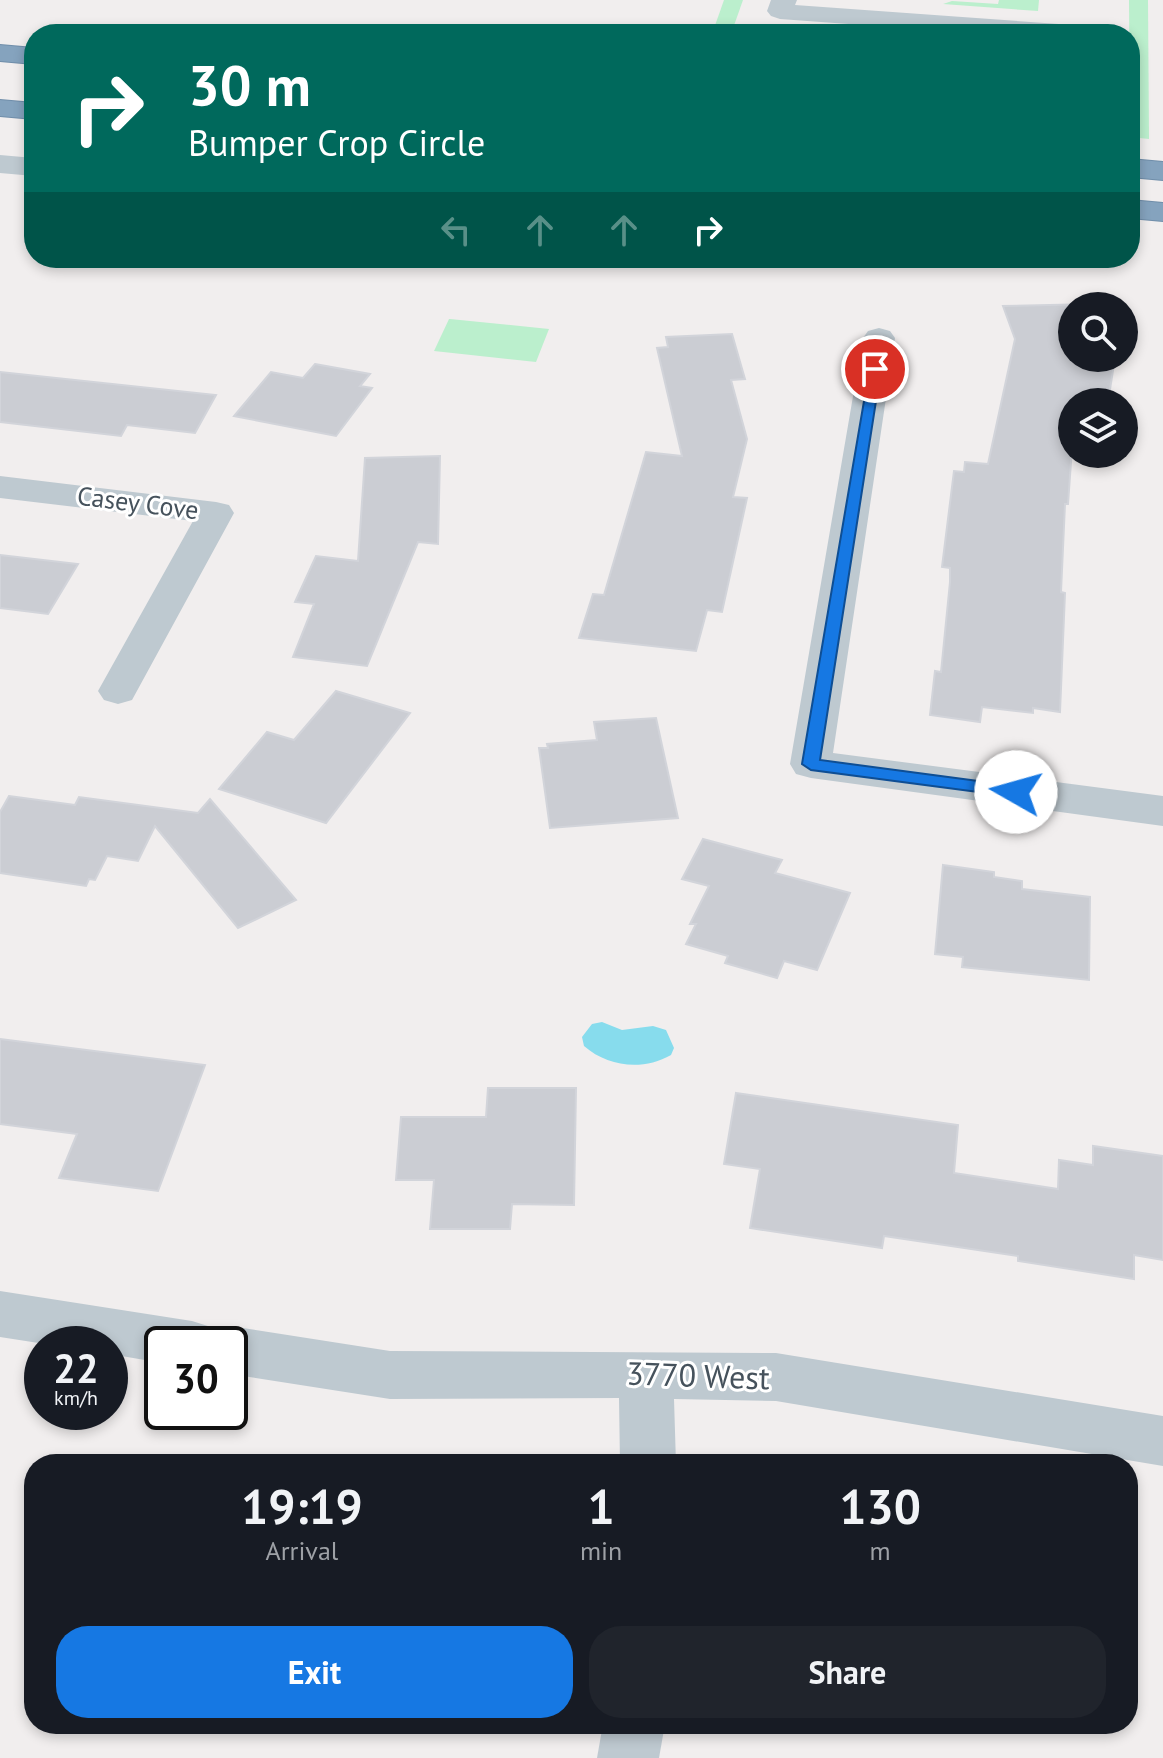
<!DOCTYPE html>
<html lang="en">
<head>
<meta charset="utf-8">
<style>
	:root { --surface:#171b24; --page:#20242c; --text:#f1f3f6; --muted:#9ea1a6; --accent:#1678e3 }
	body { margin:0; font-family:"PT Sans",sans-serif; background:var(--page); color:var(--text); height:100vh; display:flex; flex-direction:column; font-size:30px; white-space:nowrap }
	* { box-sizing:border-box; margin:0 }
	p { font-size:26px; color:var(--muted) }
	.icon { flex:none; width:44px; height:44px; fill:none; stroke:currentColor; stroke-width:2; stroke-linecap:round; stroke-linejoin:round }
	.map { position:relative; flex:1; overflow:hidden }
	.sheet { position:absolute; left:24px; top:1454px; width:1114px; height:280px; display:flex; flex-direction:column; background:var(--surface); border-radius:32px; box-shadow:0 4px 12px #0003 }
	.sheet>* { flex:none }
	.banner { position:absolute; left:24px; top:24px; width:1116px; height:244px; border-radius:32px; box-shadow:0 4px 12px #0003; background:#00695c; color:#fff; overflow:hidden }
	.tools { position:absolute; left:1058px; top:292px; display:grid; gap:16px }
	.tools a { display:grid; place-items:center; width:80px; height:80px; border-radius:50%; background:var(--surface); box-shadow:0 4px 12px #0003; font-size:40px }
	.speed { position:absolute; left:24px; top:1326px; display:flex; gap:16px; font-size:40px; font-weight:700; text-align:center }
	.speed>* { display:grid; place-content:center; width:104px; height:104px; border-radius:50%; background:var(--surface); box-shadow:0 4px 12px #0003; line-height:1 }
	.speed small { font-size:20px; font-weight:400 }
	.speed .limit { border:4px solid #111; border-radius:12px; background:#fff; color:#111 }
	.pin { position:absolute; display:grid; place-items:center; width:68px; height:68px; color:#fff; margin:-34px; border:4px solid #fff; border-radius:50%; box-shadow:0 2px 8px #0007 }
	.me { position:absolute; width:88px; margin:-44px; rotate:277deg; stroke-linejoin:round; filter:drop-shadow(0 0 6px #0008) }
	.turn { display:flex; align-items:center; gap:28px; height:168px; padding:0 32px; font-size:36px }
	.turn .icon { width:104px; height:104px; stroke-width:2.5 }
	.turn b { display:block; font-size:56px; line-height:68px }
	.lanes { display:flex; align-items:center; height:76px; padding:0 32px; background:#0003; justify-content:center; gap:40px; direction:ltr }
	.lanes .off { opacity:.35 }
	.eta { display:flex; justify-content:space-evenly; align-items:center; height:136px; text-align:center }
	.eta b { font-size:48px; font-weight:700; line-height:56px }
	.cta { display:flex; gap:16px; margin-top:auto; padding:16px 32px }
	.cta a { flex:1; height:92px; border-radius:32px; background:var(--accent); color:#fff; font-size:32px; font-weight:700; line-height:92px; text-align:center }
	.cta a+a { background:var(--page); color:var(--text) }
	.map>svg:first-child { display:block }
	.green { fill:#bbefcd }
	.water { fill:#87dced }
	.building { fill:#cbcdd3; stroke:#d2d4da; stroke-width:2 }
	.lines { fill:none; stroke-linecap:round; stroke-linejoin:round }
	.highway-casing { stroke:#708eaa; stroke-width:2 }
	.minor { fill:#bec9d0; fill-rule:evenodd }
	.highway { fill:#85a3be; fill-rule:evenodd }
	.route { fill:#1678e3; stroke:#0e4e94; stroke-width:2 }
	.labels { text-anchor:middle; stroke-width:6; stroke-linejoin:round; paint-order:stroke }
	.street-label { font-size:26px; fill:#46525c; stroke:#fff }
	.near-street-label { font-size:32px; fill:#46525c; stroke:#fff }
</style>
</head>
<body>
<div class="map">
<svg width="1163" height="1758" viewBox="0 0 1163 1758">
	<rect width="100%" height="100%" fill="#f1eeee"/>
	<g class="green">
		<path d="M 724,0 L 743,0 L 731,34 L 712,34 Z"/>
		<path d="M 999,0 L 1039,0 L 1038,11 L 943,4 L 952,1 L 998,4 Z"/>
		<path d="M 1129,0 L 1148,0 L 1149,139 L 1130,137 Z"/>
		<path d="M 449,319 L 450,319 L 549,329 L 536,362 L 434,351 Z"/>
	</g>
	<path class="water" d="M 602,1022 L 622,1030 L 653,1026 L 666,1030 L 674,1048 L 671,1055 C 643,1071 608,1067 584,1046 L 582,1037 L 592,1024 Z"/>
	<g class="building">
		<path d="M 1094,304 L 1072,306 L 1072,358 L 1115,358 L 1108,402 L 1072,402 L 1072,448 L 1068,504 L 1065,504 L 1061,592 L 1065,593 L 1060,712 L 1033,708 L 1033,713 L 982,707 L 980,722 L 930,715 L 935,671 L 941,672 L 950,582 L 950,568 L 942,567 L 954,471 L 964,472 L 965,462 L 988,464 L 1015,339 L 1003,306 Z"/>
		<path d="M 732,334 L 745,379 L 731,380 L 747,439 L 733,497 L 747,498 L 722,612 L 707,610 L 696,651 L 579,638 L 593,594 L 604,595 L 646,452 L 682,456 L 657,348 L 668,347 L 666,337 Z"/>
		<path d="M 315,364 L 370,374 L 360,386 L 372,388 L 336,436 L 234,416 L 271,372 L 303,378 Z"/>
		<path d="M 0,372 L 216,395 L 195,433 L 127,425 L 121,436 L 0,422 Z"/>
		<path d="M 440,456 L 438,544 L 418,542 L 367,666 L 293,657 L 314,604 L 295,602 L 316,556 L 358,561 L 365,458 Z"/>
		<path d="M 0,555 L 78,564 L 48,614 L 0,608 Z"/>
		<path d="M 336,691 L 410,713 L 326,823 L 219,789 L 267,732 L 294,740 Z"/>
		<path d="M 656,718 L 678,818 L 550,828 L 539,748 L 548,748 L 547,744 L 597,740 L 594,722 Z"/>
		<path d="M 9,796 L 75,805 L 79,797 L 198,813 L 210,799 L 296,900 L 238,928 L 155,826 L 138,861 L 107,856 L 95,880 L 89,879 L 86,886 L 0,873 L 0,812 Z"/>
		<path d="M 703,839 L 782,860 L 775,873 L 850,893 L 817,970 L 784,961 L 777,978 L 725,963 L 728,956 L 686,944 L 696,924 L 690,924 L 709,886 L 682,879 Z"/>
		<path d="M 943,865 L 994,872 L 994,877 L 1022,881 L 1022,889 L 1090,897 L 1089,980 L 962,967 L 963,957 L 935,954 Z"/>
		<path d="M 0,1039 L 205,1065 L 158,1191 L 59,1178 L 77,1134 L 0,1124 Z"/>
		<path d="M 488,1088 L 576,1088 L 574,1205 L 512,1204 L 510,1229 L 430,1229 L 434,1180 L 396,1180 L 401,1117 L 486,1117 Z"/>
		<path d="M 736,1093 L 958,1125 L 954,1173 L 1058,1189 L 1059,1160 L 1093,1165 L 1093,1146 L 1163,1156 L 1163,1260 L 1134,1255 L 1134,1279 L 1018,1261 L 1018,1256 L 884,1236 L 882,1248 L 750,1228 L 760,1169 L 724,1164 Z"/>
	</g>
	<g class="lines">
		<g class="highway-casing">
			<g id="highway">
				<path d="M 0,45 L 34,48 L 34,64 L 0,61 Z"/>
				<path d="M 0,100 L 34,103 L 34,119 L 0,116 Z"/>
				<path d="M 1130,159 L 1163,162 L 1163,180 L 1130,177 Z"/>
				<path d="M 1130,200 L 1163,203 L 1163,221 L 1130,218 Z"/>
			</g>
		</g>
		<g class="minor">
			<path d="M 771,0 L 797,0 L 795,5 L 1087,26 L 1096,29 L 1100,34 L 985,34 L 780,19 L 771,16 L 767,11 Z"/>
			<path d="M 0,155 L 34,158 L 34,176 L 0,173 Z"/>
			<path d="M 879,328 L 890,331 L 895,338 L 833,753 L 1163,796 L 1163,826 L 811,778 L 796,774 L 790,764 L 863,338 L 868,331 Z"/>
			<path d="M 0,476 L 216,502 L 229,505 L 234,513 L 132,700 L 118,704 L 104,700 L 98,691 L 193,521 L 0,498 Z"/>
			<path d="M 0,1291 L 192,1321 L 211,1327 L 213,1332 L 230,1326 L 390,1351 L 776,1353 L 1163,1416 L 1163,1466 L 776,1401 L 674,1399 L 676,1464 L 620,1464 L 619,1398 L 390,1399 L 230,1374 L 230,1344 L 162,1344 L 162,1363 L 110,1354 L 110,1344 L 45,1344 L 0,1337 Z"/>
			<path d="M 603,1724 L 665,1724 L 659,1758 L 597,1758 Z"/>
		</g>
		<use href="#highway" class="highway"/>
	</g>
	<path class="route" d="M 870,366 L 881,369 L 820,760 L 1016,786 L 1022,787 L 1025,792 L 1022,796 L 1016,797 L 811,770 L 802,764 Z"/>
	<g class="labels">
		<g class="street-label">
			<text transform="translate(138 503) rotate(7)" y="9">Casey Cove</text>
		</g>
		<g class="near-street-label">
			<text transform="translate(698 1376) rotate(2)" y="11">3770 West</text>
		</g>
	</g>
</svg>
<div class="tools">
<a><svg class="icon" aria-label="search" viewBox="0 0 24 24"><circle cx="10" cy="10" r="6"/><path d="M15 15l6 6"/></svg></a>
<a><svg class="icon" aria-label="layers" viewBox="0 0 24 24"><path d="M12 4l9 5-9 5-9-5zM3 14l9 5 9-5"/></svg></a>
</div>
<div class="speed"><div>22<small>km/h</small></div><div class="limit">30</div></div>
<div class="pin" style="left:875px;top:369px;background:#d93025"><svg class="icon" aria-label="arrive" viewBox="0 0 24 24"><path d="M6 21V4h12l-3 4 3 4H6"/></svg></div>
<svg class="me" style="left:1016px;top:792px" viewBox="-20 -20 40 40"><circle r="19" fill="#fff"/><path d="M0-13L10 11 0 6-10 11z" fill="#1678e3"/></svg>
<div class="banner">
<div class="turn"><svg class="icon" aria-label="right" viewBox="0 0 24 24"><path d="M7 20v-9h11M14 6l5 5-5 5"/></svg><div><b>30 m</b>Bumper Crop Circle</div></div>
<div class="lanes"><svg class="icon off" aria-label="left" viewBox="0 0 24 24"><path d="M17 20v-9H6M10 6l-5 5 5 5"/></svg><svg class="icon off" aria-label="ahead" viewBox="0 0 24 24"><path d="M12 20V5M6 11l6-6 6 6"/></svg><svg class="icon off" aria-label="ahead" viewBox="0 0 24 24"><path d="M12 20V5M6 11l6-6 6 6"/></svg><svg class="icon" aria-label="right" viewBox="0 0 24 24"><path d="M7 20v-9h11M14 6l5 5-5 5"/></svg></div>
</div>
<section class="sheet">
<div class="eta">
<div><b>19:19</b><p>Arrival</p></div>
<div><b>1</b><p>min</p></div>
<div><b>130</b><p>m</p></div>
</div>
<div class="cta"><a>Exit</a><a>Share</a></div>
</section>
</div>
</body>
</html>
